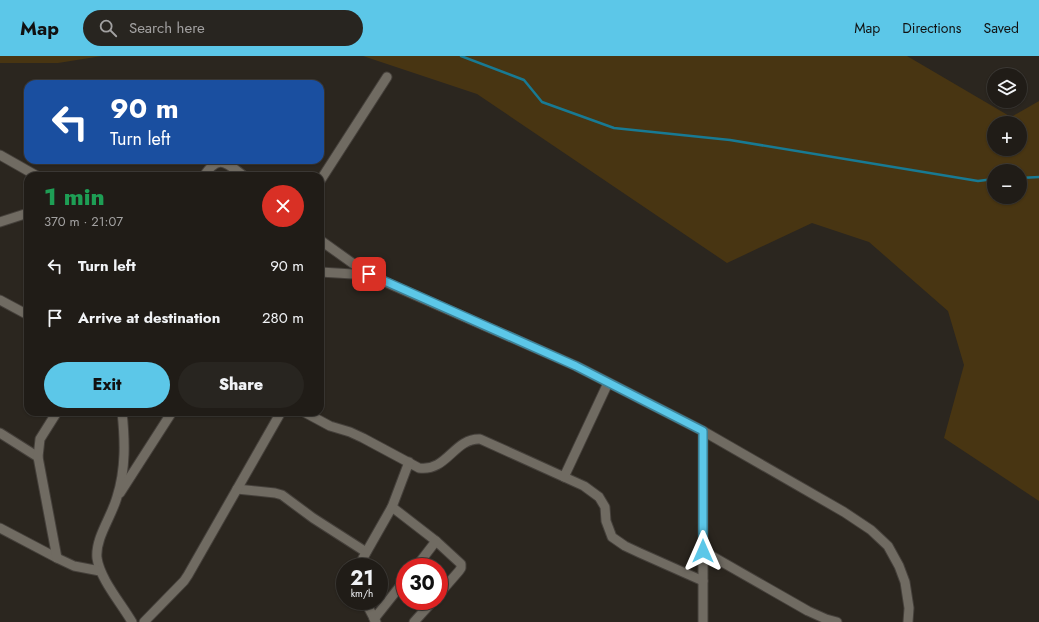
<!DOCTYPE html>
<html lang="en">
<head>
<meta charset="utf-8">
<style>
	:root { --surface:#201c17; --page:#282520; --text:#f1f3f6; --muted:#a2a1a1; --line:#3d3a36; --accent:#5cc7e8 }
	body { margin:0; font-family:Jost,sans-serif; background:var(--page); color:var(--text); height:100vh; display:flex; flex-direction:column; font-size:15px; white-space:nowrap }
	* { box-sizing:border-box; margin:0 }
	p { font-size:13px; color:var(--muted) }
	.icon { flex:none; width:22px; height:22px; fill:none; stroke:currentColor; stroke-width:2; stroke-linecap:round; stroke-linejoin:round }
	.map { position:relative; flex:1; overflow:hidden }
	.details { position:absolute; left:24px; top:116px; width:300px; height:244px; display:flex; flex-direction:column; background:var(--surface); border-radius:12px; box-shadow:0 1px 3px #0004,0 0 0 1px var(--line) }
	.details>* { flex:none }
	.top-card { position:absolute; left:24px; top:24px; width:300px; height:84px; border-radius:12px; box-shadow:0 1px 3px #0004,0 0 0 1px var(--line); background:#1a4fa0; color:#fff; overflow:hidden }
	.fabs { position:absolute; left:987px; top:12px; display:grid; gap:8px }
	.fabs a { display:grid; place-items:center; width:40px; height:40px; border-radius:50%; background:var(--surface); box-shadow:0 1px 3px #0004,0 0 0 1px var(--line); font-size:20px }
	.speed { position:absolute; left:336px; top:502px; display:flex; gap:8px; font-size:20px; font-weight:700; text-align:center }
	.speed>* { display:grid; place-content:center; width:52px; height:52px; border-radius:50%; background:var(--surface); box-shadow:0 1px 3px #0004,0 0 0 1px var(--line); line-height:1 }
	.speed small { font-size:10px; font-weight:400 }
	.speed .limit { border:6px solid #d22; background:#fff; color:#111 }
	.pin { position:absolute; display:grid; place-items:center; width:34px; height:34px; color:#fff; margin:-17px; border-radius:8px; box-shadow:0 2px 6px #0006 }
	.me { position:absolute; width:44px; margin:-22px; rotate:0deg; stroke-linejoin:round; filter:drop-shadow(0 0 3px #0008) }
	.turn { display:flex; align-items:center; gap:14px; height:84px; padding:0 20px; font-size:18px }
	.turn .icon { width:52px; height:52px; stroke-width:2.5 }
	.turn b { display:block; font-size:28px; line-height:34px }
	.round { display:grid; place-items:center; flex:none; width:42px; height:42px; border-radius:21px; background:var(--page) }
	.headline { display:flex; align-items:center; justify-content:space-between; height:68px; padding:0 20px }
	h1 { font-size:24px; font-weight:800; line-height:30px; color:#1e9e55 }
	.action { display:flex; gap:8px; margin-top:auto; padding:8px 20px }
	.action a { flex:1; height:46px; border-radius:24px; background:var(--accent); color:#111; font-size:16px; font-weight:800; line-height:46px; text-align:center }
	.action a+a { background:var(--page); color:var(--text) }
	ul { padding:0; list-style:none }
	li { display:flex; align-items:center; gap:12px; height:52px; padding:0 20px }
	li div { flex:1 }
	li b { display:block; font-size:15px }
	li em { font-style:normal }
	header { display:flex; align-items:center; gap:24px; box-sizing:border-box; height:56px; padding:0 20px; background:var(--accent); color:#111 }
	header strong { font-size:19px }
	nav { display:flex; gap:22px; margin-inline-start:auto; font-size:14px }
	.search { width:280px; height:36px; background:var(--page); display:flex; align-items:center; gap:10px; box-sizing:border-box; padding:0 14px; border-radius:22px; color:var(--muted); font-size:15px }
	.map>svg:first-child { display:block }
	.green { fill:#483512; fill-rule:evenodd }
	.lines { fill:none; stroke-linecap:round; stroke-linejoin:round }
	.stream { stroke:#187a93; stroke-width:2.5 }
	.street-casing { stroke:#45403b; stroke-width:11 }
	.street { stroke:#706b62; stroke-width:9 }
	.route-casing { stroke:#3c8197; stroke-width:10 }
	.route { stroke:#5cc7e8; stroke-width:7 }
</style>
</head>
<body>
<header>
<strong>Map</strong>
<div class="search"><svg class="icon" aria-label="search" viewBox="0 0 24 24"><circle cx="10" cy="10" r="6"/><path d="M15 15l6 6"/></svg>Search here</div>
<nav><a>Map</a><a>Directions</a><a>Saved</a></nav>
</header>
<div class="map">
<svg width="1039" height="566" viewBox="0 0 1039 566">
	<rect width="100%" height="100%" fill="#2b261f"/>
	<g class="green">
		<path d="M 0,0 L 102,0 L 58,7 L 0,7 Z"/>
		<path d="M 363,0 L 907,0 L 1011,61 L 1039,45 L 1039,445 L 944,382 L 964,309 L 948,255 L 869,186 L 812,167 L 727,207 L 477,38 ZM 994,67 L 1020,67 L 1020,93 L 994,93 ZM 994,115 L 1020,115 L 1020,141 L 994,141 Z"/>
	</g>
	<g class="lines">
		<g class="stream">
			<path d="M 461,0 L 524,24 L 542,46 L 614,72 L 730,84 L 978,125 L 994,123"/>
			<path d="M 1020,122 L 1039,121"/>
		</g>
		<g class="street-casing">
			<g id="street">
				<path d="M 0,99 L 37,120"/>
				<path d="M 204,120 C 219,97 226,107 244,120"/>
				<path d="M 320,125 L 387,21"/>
				<path d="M 0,166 L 28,157"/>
				<path d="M 320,184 L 369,219"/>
				<path d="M 320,216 L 369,219 L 576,310 L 703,375 L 844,456 L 871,474 L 888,490 L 899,510 L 905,526 L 909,552 L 908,566"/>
				<path d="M 0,244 L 28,259"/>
				<path d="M 122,356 C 125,384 126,413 117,441 C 112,460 95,482 97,502 C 100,523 121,547 132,566"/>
				<path d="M 304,356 L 330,370 L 350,376 L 363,382 L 419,412 C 447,416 454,382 480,383 L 584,430 L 599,441 L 605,451 L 606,465 L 612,481 L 625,490 L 640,497 L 703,525"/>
				<path d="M 0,377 L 38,401"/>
				<path d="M 564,421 L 608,327"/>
				<path d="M 237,433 L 275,437 L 282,439 L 313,462 L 366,496"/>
				<path d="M 120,437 L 172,356"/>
				<path d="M 392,451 L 436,485 L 461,508 L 461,512 L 459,515 L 439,538"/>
				<path d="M 0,472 L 57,502 L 74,510 L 100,515"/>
				<path d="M 703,495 L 808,555 L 826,563 L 837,566"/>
				<path d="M 57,502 L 38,401 L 40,383 L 57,356"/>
				<path d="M 359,511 L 363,502 L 392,451 L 409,406"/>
				<path d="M 416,511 L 436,485"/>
				<path d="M 365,545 L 376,566"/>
				<path d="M 374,563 L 405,524"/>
				<path d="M 144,566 L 184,525 L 188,519 L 281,356"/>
				<path d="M 414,566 L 433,545"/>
				<path d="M 703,566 L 703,375"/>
			</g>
		</g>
		<use href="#street" class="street"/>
	</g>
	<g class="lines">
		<g class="route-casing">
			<path id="route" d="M 369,218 L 576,310 L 703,375 L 703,495"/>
		</g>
		<use href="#route" class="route"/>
	</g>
</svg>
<div class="fabs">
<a><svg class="icon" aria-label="layers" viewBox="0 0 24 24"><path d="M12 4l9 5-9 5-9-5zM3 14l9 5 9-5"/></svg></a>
<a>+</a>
<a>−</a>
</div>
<div class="speed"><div>21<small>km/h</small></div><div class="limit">30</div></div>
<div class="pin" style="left:369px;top:218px;background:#d93025"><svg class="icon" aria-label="arrive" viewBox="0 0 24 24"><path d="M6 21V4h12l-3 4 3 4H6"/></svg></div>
<svg class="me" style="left:703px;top:495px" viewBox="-20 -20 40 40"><path d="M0-17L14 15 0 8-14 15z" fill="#5cc7e8" stroke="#fff" stroke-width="4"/></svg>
<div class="top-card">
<div class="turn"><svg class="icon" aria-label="left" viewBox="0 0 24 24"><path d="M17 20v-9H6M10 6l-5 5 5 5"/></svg><div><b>90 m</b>Turn left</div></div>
</div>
<section class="details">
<div class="headline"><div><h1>1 min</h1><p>370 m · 21:07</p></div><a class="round" style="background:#d93025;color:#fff"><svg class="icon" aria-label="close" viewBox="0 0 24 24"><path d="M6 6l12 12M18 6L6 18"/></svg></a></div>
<ul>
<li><svg class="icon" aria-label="left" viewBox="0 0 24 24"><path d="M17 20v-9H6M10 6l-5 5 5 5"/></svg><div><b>Turn left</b></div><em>90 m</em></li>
<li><svg class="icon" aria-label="arrive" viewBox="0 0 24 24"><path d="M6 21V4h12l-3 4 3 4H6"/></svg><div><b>Arrive at destination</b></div><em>280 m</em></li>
</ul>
<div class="action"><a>Exit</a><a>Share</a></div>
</section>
</div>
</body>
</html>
